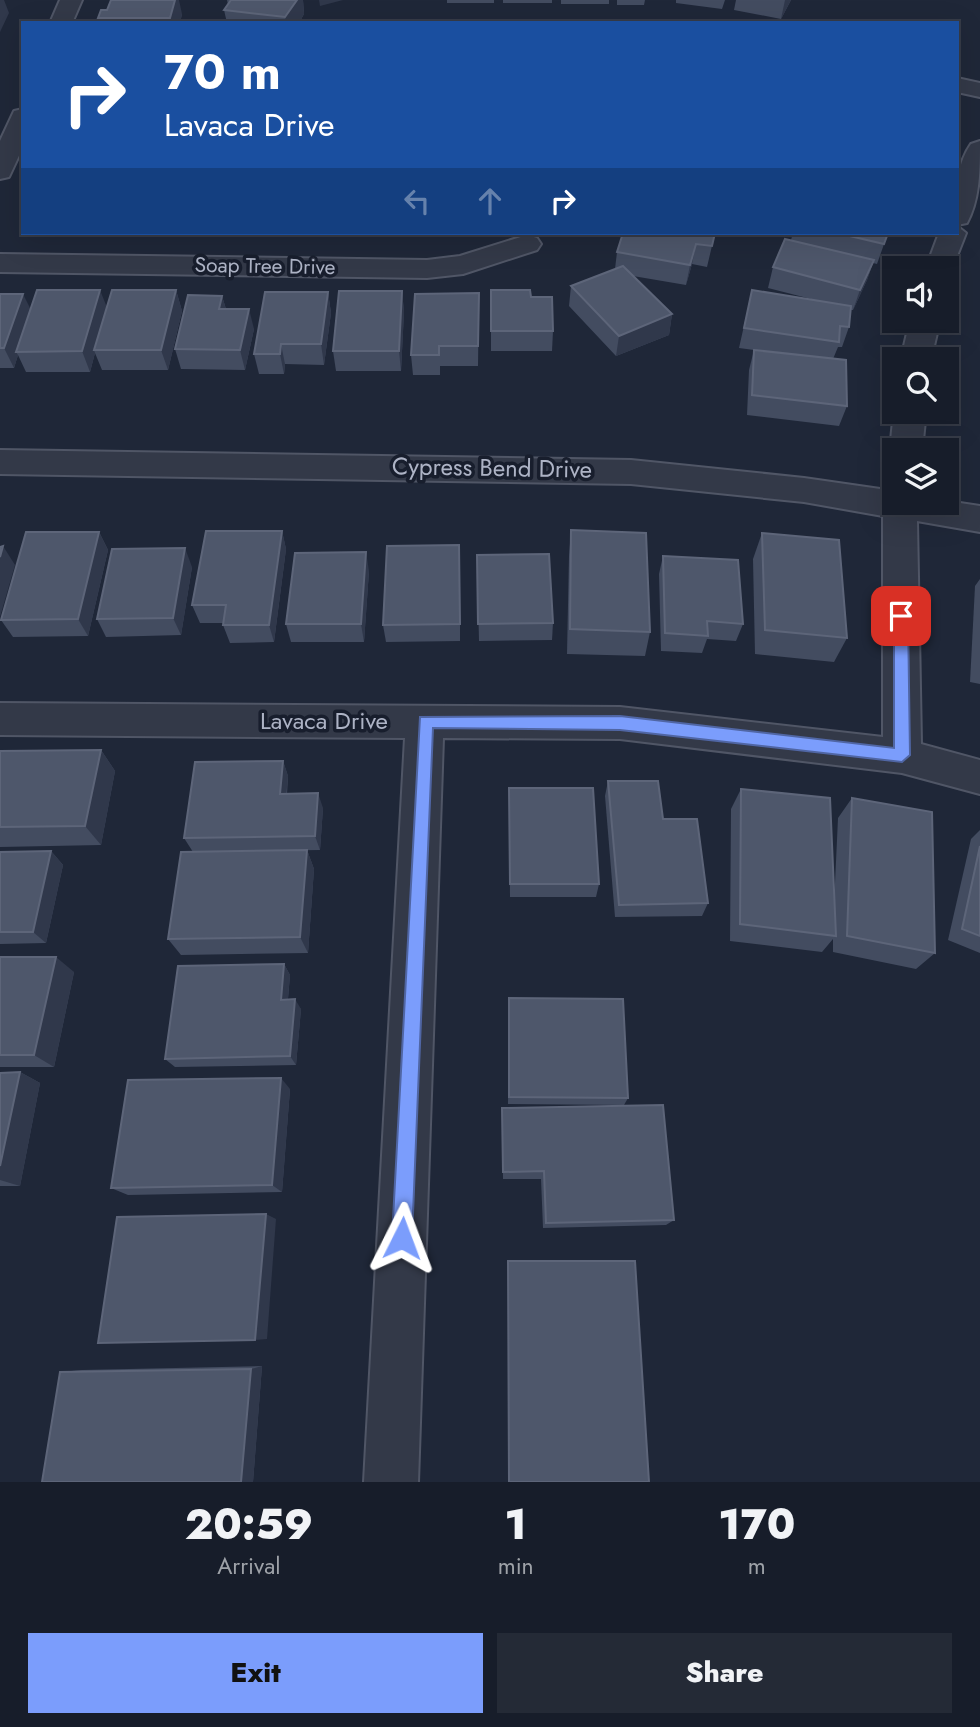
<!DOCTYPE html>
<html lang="en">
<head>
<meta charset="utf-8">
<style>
	:root { --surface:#171d2a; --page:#242a36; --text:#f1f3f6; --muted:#9ea2a8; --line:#363b47; --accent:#7b9dfc }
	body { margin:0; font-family:Jost,sans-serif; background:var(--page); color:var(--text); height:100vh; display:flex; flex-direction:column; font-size:26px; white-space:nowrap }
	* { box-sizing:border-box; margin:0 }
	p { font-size:23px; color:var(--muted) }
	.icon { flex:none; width:38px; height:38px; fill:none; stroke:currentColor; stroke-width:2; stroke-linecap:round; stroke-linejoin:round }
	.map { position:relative; height:1482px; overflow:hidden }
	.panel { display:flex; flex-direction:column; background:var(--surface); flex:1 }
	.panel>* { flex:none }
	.banner { position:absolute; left:21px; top:21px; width:938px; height:214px; border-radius:0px; box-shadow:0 7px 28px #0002,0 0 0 2px var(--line); background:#1a4fa0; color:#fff; overflow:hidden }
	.buttons { position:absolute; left:882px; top:256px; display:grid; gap:14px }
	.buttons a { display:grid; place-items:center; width:77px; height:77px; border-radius:0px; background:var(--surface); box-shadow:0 7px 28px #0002,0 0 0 2px var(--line); font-size:35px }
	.pin { position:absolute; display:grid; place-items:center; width:60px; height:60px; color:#fff; margin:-30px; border-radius:14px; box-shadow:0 4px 10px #0006 }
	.me { position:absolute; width:77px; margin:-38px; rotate:3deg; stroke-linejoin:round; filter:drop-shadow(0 0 5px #0008) }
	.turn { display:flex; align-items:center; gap:24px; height:147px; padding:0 28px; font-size:32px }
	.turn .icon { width:91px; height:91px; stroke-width:2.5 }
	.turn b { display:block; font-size:49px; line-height:60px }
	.lanes { display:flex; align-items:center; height:66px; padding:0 28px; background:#0003; justify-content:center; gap:35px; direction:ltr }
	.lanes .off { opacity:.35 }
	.eta { display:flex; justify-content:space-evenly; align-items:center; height:119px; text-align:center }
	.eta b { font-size:42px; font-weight:800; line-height:49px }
	.button { display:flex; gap:14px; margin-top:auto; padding:14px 28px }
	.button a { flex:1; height:80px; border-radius:0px; background:var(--accent); color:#111; font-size:28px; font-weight:800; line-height:80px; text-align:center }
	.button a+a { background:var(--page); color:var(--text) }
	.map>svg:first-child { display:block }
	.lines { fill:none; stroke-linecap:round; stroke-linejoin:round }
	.minor-casing { stroke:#505666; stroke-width:4 }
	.minor { fill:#333948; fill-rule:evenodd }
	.wall { fill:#434c60 }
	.shaded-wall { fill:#30384b }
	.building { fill:#4e576b; stroke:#5d6579; stroke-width:2 }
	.route { fill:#7b9dfc; stroke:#5066a4; stroke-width:2 }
	.labels { text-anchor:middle; stroke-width:7; stroke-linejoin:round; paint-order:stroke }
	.far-street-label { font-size:21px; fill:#adb3c5; stroke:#181e2d }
	.street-label { font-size:24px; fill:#adb3c5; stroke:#181e2d }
</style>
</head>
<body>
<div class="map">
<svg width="980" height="1482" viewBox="0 0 980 1482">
	<rect width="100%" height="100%" fill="#1f2738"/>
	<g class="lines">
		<g class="minor-casing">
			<g id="minor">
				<path d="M 60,0 L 82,0 L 72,23 L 50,23 Z"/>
				<path d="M 957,78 L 980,83 L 980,97 L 957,92 Z"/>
				<path d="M 23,109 L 23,147 L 9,177 L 0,179 L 0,141 L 14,111 Z"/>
				<path d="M 980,141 C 980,169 980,199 967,223 L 957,225 C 957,197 954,168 971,144 Z"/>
				<path d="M 957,226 L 966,233 L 950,274 L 947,275 L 947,268 L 926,268 L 939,233 L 957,233 Z"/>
				<path d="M 527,235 L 537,238 L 541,244 L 537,250 L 463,274 L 427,278 L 0,272 L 0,254 L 427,260 L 460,256 Z"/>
				<path d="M 910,320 L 940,320 L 931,359 L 901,359 Z"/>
				<path d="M 894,411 L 926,411 L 922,450 L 894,450 L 894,457 L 890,450 Z"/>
				<path d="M 0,450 L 631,460 L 804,478 L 894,491 L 894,502 L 947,501 L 980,506 L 980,532 L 917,521 L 921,744 L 980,760 L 980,794 L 902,773 L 620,739 L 443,738 L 418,1482 L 364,1482 L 405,738 L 0,735 L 0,703 L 620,707 L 883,737 L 883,516 L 804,502 L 631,484 L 0,474 Z"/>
			</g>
		</g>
		<use href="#minor" class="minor"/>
	</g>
	<g class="wall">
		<path d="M 227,0 L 303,0 L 304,14 L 299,23 L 227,23 L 224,10 L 228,5 Z"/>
		<rect x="447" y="0" width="47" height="3"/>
		<rect x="503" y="0" width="49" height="3"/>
		<rect x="561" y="0" width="48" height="4"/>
		<path d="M 617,0 L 645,0 L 644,5 L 617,5 Z"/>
		<path d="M 676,0 L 725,0 L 722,9 L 676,3 Z"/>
		<path d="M 736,0 L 791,0 L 781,19 L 734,10 Z"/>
		<path d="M 182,14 L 180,23 L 99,23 L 98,18 Z"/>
		<path d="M 715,233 L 707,267 L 692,264 L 686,285 L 633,276 L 672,314 L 669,335 L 616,356 L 569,306 L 571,286 L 615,269 L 617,252 Z"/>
		<path d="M 793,233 L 888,233 L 877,264 L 873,263 L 867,280 L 853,310 L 851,310 L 849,327 L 842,347 L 838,347 L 833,359 L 847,406 L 839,426 L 747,415 L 749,370 L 754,350 L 739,348 L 752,290 L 815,300 L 768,288 L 773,267 L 791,240 Z"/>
		<path d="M 176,290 L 182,311 L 168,370 L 102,370 L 95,353 L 90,372 L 26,372 L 18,355 L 14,368 L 0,368 L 0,294 L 31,310 L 107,308 Z"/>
		<path d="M 491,290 L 531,297 L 553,331 L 552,351 L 491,351 Z"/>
		<path d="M 402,291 L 404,312 L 401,371 L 336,371 L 333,351 Z"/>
		<path d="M 328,292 L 331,313 L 324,365 L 285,364 L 284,374 L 259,374 L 254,354 Z"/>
		<path d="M 479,293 L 478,366 L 440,366 L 440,375 L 413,375 L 411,355 Z"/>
		<path d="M 222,296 L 226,309 L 254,329 L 245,370 L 181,369 L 175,349 Z"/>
		<path d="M 571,530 L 650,632 L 645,656 L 567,654 L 569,556 Z"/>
		<path d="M 282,531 L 286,549 L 274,642 L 230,643 L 223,625 L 223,623 L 200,623 L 192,605 Z"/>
		<path d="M 99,532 L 108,550 L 88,636 L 13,637 L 1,620 Z"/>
		<path d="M 762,533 L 847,638 L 834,662 L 755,654 L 753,559 Z"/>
		<path d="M 477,555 L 553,623 L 552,640 L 479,641 Z"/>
		<path d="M 663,556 L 743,624 L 736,641 L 707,639 L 702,653 L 661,651 L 659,574 Z"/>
		<path d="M 460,563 L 460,641 L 386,642 L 383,625 Z"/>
		<path d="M 192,567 L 181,635 L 106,637 L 97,619 Z"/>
		<path d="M 369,571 L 364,642 L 291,642 L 286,624 Z"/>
		<path d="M 980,579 L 980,684 L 970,682 L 975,586 Z"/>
		<path d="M 101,750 L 115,771 L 101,845 L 0,847 L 0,751 Z"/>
		<path d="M 283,761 L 288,776 L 287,794 L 323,808 L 320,850 L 193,852 L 184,838 Z"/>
		<path d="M 608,781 L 663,819 L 708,903 L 702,916 L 615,917 L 605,796 Z"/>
		<path d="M 509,788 L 599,884 L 596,897 L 510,897 Z"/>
		<path d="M 741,789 L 834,905 L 838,818 L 852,798 L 935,953 L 916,969 L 833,952 L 833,939 L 822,952 L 730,941 L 731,809 Z"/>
		<path d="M 980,830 L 980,953 L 948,940 L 971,839 Z"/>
		<path d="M 307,850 L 314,869 L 308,953 L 181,955 L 168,939 Z"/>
		<path d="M 51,851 L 63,865 L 46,943 L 0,944 L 0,852 Z"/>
		<path d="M 0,957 L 74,972 L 54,1067 L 0,1067 Z"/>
		<path d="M 284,964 L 290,975 L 288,999 L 301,1009 L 296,1065 L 175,1067 L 165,1059 Z"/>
		<path d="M 509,998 L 628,1098 L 624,1105 L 508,1104 Z"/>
		<path d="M 20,1072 L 40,1083 L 20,1186 L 0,1186 L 0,1073 Z"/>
		<path d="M 290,1089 L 282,1192 L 128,1195 L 111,1188 Z"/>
		<path d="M 502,1108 L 674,1220 L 666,1225 L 543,1228 L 541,1179 L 503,1179 Z"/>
		<path d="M 508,1261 L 649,1482 L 508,1482 Z"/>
		<path d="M 262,1366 L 253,1482 L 42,1482 L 60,1372 L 82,1370 Z"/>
	</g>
	<g class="shaded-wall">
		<path d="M 0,0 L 4,0 L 9,13 L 0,32 Z"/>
		<path d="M 173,0 L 179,0 L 182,14 L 180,23 L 171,23 L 170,18 Z"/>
		<path d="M 297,0 L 303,0 L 304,14 L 299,23 L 286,23 L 285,17 Z"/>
		<path d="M 319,0 L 343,0 L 320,6 Z"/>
		<path d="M 785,0 L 791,0 L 781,19 Z"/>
		<path d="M 696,244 L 692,264 L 686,285 L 690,265 Z"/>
		<path d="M 874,260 L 867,280 L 853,310 L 860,290 Z"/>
		<path d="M 100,290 L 108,310 L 94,350 L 95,353 L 90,372 L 82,351 Z"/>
		<path d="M 176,290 L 182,311 L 168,370 L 161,350 Z"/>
		<path d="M 402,291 L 404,312 L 401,371 L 399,351 Z"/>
		<path d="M 328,292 L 331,313 L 324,365 L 321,344 Z"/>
		<path d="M 23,294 L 33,314 L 16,352 L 18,355 L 14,368 L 4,348 Z"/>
		<path d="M 222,296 L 228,316 L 219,309 Z"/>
		<path d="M 249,309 L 254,329 L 245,370 L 240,350 Z"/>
		<path d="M 672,314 L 669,335 L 616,356 L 619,336 Z"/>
		<path d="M 281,344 L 285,364 L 284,374 L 280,354 Z"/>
		<path d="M 282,531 L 286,549 L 274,642 L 269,625 Z"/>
		<path d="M 99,532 L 108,550 L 88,636 L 78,619 Z"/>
		<path d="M 3,546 L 15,565 L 0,617 L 0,557 Z"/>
		<path d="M 185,548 L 192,567 L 181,635 L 173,618 Z"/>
		<path d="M 366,552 L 369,571 L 364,642 L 361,624 Z"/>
		<path d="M 101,750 L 115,771 L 101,845 L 85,826 Z"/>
		<path d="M 283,761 L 288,776 L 285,808 L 280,794 Z"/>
		<path d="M 318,793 L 323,808 L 320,850 L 315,836 Z"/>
		<path d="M 307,850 L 314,869 L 308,953 L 300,937 Z"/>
		<path d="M 51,851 L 63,865 L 46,943 L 33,932 Z"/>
		<path d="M 56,957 L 74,972 L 54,1067 L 34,1055 Z"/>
		<path d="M 284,964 L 290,975 L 287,1009 L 281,1000 Z"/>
		<path d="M 295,999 L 301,1009 L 296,1065 L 290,1056 Z"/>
		<path d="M 20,1072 L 40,1083 L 20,1186 L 0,1180 L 0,1166 Z"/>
		<path d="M 281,1078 L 290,1089 L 282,1192 L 272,1185 Z"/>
		<path d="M 266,1214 L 276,1219 L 267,1339 L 255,1340 Z"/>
		<path d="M 262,1366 L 253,1482 L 241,1482 L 251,1369 Z"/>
	</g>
	<g class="building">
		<path d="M 111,0 L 175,0 L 170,18 L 98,18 L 101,10 L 107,10 Z"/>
		<path d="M 231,0 L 297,0 L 285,17 L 224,10 Z"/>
		<path d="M 623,233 L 715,233 L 712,246 L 696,244 L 690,265 L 617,252 Z"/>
		<path d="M 837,233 L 888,233 L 884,244 Z"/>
		<path d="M 785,239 L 874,260 L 860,290 L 773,267 Z"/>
		<path d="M 623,266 L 672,314 L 619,336 L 571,286 Z"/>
		<path d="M 37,290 L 100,290 L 82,351 L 16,352 Z"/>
		<path d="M 112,290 L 176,290 L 161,350 L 94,350 Z"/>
		<path d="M 491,290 L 530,290 L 531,297 L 552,297 L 553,331 L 491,331 Z"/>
		<path d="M 752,290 L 851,306 L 849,327 L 840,326 L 839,342 L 744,328 Z"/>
		<path d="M 339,291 L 402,291 L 399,351 L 333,351 Z"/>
		<path d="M 265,292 L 328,292 L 321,344 L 281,344 L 280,354 L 254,354 Z"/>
		<path d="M 479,293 L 478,346 L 439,346 L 439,355 L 411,355 L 415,294 Z"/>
		<path d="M 0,294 L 23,294 L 4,348 L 0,348 Z"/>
		<path d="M 188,295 L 222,296 L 219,309 L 249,309 L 240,350 L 175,349 Z"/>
		<path d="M 754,350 L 846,360 L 847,406 L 752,395 Z"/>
		<path d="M 571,530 L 646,533 L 650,632 L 570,629 Z"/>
		<path d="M 206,531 L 282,531 L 269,625 L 223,625 L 226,605 L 192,605 Z"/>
		<path d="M 26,532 L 99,532 L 78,619 L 1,620 Z"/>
		<path d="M 762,533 L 839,540 L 847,638 L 765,630 Z"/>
		<path d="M 459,545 L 460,624 L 383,625 L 387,546 Z"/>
		<path d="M 3,546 L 0,557 L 0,547 Z"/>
		<path d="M 185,548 L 173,618 L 97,619 L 112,549 Z"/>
		<path d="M 366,552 L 361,624 L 286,624 L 295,553 Z"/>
		<path d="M 549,554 L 553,623 L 478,624 L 477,555 Z"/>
		<path d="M 663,556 L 738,560 L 743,624 L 707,621 L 708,636 L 665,633 Z"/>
		<path d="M 101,750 L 85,826 L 0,827 L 0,751 Z"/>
		<path d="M 283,761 L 280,794 L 318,793 L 315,836 L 184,838 L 195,762 Z"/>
		<path d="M 608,781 L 658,781 L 663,819 L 697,819 L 708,903 L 619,905 Z"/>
		<path d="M 509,788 L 593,788 L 599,884 L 510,884 Z"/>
		<path d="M 741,789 L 830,798 L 836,936 L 740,924 Z"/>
		<path d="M 852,798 L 932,812 L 935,953 L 847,936 Z"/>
		<path d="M 980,846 L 980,936 L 962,929 Z"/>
		<path d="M 307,850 L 300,937 L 168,939 L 181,852 Z"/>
		<path d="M 51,851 L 33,932 L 0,932 L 0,852 Z"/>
		<path d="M 0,957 L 56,957 L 34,1055 L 0,1055 Z"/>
		<path d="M 284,964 L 281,1000 L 295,999 L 290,1056 L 165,1059 L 178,966 Z"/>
		<path d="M 509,998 L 623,999 L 628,1098 L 509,1097 Z"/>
		<path d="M 20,1072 L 0,1166 L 0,1073 Z"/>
		<path d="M 281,1078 L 272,1185 L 111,1188 L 128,1080 Z"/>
		<path d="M 663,1105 L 674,1220 L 546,1223 L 544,1171 L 503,1172 L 502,1108 Z"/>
		<path d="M 266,1214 L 255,1340 L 98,1343 L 117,1217 Z"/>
		<path d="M 508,1261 L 635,1261 L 649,1482 L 509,1482 Z"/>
		<path d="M 251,1369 L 241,1482 L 42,1482 L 60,1372 Z"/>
	</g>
	<path class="route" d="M 901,610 L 908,616 L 910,755 L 902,762 L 620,730 L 433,728 L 412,1238 L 409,1245 L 402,1248 L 395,1245 L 392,1238 L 420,717 L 620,716 L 894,748 L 894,616 Z"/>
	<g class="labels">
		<g class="far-street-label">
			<text transform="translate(265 266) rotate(1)" y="7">Soap Tree Drive</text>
		</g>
		<g class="street-label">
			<text transform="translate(492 468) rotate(1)" y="8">Cypress Bend Drive</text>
			<text x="324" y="729">Lavaca Drive</text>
		</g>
	</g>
</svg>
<div class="buttons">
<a><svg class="icon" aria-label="sound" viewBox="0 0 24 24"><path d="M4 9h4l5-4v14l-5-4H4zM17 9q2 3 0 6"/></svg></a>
<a><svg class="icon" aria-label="search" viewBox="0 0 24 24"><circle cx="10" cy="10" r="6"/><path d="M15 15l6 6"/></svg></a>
<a><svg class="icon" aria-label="layers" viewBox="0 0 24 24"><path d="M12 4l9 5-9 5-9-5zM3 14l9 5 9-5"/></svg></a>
</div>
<div class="pin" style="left:901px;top:616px;background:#d93025"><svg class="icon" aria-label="arrive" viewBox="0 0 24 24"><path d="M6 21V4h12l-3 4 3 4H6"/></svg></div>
<svg class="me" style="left:402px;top:1238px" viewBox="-20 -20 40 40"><path d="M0-17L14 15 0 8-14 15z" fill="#7b9dfc" stroke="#fff" stroke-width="4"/></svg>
<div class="banner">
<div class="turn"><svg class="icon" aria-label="right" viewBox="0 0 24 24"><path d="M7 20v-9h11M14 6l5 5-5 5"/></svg><div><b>70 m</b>Lavaca Drive</div></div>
<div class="lanes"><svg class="icon off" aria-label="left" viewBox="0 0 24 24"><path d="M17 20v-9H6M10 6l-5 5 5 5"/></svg><svg class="icon off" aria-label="ahead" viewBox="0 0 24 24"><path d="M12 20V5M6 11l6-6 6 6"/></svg><svg class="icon" aria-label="right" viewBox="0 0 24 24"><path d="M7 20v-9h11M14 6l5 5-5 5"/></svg></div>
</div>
</div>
<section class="panel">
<div class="eta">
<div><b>20:59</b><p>Arrival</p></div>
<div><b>1</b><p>min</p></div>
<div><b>170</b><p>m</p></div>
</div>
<div class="button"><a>Exit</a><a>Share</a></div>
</section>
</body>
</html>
